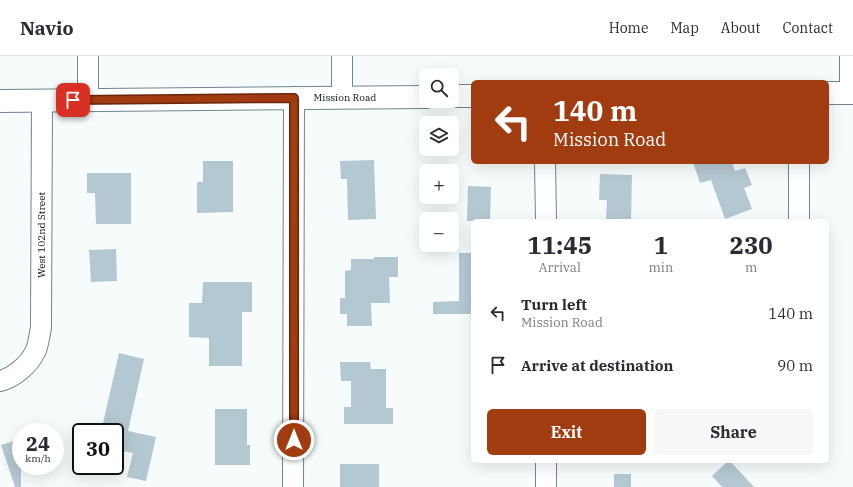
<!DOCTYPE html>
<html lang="en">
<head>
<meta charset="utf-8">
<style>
	:root { --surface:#fff; --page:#f7f7f7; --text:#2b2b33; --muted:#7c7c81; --line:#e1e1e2; --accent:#a13b10 }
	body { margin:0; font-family:"IBM Plex Serif",serif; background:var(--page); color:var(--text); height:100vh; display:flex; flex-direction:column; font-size:15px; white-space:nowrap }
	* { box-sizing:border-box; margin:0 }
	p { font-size:13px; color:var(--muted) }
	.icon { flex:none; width:22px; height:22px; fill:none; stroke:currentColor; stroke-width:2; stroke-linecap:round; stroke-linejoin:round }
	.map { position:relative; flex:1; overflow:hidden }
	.drawer { position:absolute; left:471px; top:163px; width:358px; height:244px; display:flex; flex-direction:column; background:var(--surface); border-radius:6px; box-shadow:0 4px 16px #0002 }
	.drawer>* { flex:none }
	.top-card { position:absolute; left:471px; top:24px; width:358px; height:84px; border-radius:6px; box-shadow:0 4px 16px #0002; background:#a13b10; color:#fff; overflow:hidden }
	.fabs { position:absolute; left:419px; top:12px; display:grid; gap:8px }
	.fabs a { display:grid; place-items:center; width:40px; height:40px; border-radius:6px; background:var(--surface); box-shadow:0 4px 16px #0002; font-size:20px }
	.speed { position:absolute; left:12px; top:367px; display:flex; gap:8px; font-size:20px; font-weight:700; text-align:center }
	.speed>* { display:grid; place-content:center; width:52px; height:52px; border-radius:50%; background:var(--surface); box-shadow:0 4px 16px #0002; line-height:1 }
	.speed small { font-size:10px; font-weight:400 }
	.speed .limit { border:2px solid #111; border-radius:6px; background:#fff; color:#111 }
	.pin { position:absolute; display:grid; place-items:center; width:34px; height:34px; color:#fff; margin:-17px; border-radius:8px; box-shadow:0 2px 6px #0006 }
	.me { position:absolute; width:44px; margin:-22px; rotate:0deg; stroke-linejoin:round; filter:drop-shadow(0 0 3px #0008) }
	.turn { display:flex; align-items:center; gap:14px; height:84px; padding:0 16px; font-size:18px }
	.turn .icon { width:52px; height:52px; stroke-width:2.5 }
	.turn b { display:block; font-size:28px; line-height:34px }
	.eta { display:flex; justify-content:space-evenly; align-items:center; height:68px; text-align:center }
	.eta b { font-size:24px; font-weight:800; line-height:28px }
	.primary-button { display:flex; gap:8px; margin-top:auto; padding:8px 16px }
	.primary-button a { flex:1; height:46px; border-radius:6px; background:var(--accent); color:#fff; font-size:16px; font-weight:800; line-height:46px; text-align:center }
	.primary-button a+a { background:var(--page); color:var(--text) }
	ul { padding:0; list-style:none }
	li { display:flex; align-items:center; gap:12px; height:52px; padding:0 16px }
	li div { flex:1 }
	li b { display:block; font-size:15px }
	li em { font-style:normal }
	header { display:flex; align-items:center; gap:24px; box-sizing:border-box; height:56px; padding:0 20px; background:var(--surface); border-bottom:1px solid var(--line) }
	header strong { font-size:19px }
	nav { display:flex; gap:22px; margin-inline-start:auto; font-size:14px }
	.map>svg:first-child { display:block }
	.building { fill:#b4c8d1 }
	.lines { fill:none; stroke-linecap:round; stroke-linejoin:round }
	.minor-casing { stroke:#72848c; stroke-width:22 }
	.major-casing { stroke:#72848c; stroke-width:24 }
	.minor { stroke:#fff; stroke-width:20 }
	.major { stroke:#fff; stroke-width:22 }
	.route-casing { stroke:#69260a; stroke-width:10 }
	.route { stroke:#a13b10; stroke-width:7 }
	.labels { text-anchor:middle; stroke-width:4; stroke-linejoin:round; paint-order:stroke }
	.street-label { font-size:10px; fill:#080f12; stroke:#fff }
</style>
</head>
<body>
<header>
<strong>Navio</strong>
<nav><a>Home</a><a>Map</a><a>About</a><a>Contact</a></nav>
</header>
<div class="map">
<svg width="853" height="431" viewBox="0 0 853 431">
	<rect width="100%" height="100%" fill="#f6fbfc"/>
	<g class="building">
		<path d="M 374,104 L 376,163 L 348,164 L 347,123 L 341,123 L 340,105 Z"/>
		<path d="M 203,105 L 233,105 L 233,156 L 197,157 L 197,126 L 203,126 Z"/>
		<path d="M 693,106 L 732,106 L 735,115 L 745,112 L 752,129 L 744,132 L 752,153 L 725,163 L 711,124 L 700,127 Z"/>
		<path d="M 87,117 L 131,117 L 131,168 L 96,168 L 95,137 L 87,137 Z"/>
		<path d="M 600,118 L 632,119 L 631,165 L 606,165 L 607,144 L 599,144 Z"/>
		<path d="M 468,130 L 491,131 L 490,165 L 467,165 Z"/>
		<path d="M 116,193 L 117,225 L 91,226 L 89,194 Z"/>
		<path d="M 459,197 L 473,197 L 473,258 L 433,258 L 433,246 L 459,245 Z"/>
		<path d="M 374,201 L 398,201 L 398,221 L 389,221 L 390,247 L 371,247 L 372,270 L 347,270 L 347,258 L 340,258 L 340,242 L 345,242 L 345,215 L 351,214 L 351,203 L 374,203 Z"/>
		<path d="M 203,226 L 252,226 L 252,256 L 242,256 L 242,310 L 209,310 L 209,282 L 189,281 L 189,247 L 202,247 Z"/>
		<path d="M 119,297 L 144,303 L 128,375 L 156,381 L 146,425 L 127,421 L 133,397 L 123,395 L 120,405 L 115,405 L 115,376 L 101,376 Z"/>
		<path d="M 340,306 L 370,306 L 371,313 L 386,313 L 386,352 L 393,352 L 393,368 L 344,368 L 344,351 L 351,351 L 351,325 L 341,325 Z"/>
		<path d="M 215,353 L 247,353 L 247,389 L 250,389 L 250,409 L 215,409 Z"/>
		<path d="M 21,383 L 21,431 L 15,431 L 1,389 Z"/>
		<path d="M 728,405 L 730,405 L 754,431 L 722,431 L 712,420 Z"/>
		<rect x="340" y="408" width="39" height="23"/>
		<rect x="614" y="418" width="17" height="13"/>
	</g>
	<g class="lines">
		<g class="minor-casing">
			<g id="minor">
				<path d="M 342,0 L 342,41"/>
				<path d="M 850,0 L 850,37"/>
				<path d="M 88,44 L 88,0"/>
				<path d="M 545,106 L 546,165"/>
				<path d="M 799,165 L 799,106"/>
				<path d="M 0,325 C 13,322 29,309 35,296 C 39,289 39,279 41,272 L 42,45"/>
				<path d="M 546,405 L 546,431"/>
				<path d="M 293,431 L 294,41"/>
			</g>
		</g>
		<g class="major-casing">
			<g id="major">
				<path d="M 827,37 L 853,37"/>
				<path d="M 452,40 L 473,40"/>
				<path d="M 0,45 L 426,41"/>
			</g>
		</g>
		<use href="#minor" class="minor"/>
		<use href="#major" class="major"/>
	</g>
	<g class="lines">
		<g class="route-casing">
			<path id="route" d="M 73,44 L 294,42 L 294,384"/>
		</g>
		<use href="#route" class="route"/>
	</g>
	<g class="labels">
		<g class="street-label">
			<text x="345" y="45">Mission Road</text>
			<text transform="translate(41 179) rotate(-90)" y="4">West 102nd Street</text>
		</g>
	</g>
</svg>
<div class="fabs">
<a><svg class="icon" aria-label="search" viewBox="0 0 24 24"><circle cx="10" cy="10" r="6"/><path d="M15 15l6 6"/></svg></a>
<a><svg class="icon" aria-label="layers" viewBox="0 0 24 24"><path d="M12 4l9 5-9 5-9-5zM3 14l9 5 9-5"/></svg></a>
<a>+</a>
<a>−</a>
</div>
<div class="speed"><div>24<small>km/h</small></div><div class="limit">30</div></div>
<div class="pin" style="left:73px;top:44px;background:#d93025"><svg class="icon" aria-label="arrive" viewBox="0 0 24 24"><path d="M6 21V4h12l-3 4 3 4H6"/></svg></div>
<svg class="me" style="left:294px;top:384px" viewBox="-20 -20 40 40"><circle r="17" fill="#a13b10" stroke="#fff" stroke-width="3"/><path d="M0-11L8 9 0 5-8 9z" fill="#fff"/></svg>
<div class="top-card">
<div class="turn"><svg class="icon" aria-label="left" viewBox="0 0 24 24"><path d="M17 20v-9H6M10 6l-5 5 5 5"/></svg><div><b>140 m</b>Mission Road</div></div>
</div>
<section class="drawer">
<div class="eta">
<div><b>11:45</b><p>Arrival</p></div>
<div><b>1</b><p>min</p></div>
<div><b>230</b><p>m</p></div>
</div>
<ul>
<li><svg class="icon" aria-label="left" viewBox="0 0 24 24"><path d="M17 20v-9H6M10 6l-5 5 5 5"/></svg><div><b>Turn left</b><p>Mission Road</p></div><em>140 m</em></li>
<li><svg class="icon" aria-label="arrive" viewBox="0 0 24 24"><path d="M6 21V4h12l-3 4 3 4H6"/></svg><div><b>Arrive at destination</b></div><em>90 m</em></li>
</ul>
<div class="primary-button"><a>Exit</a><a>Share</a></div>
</section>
</div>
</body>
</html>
